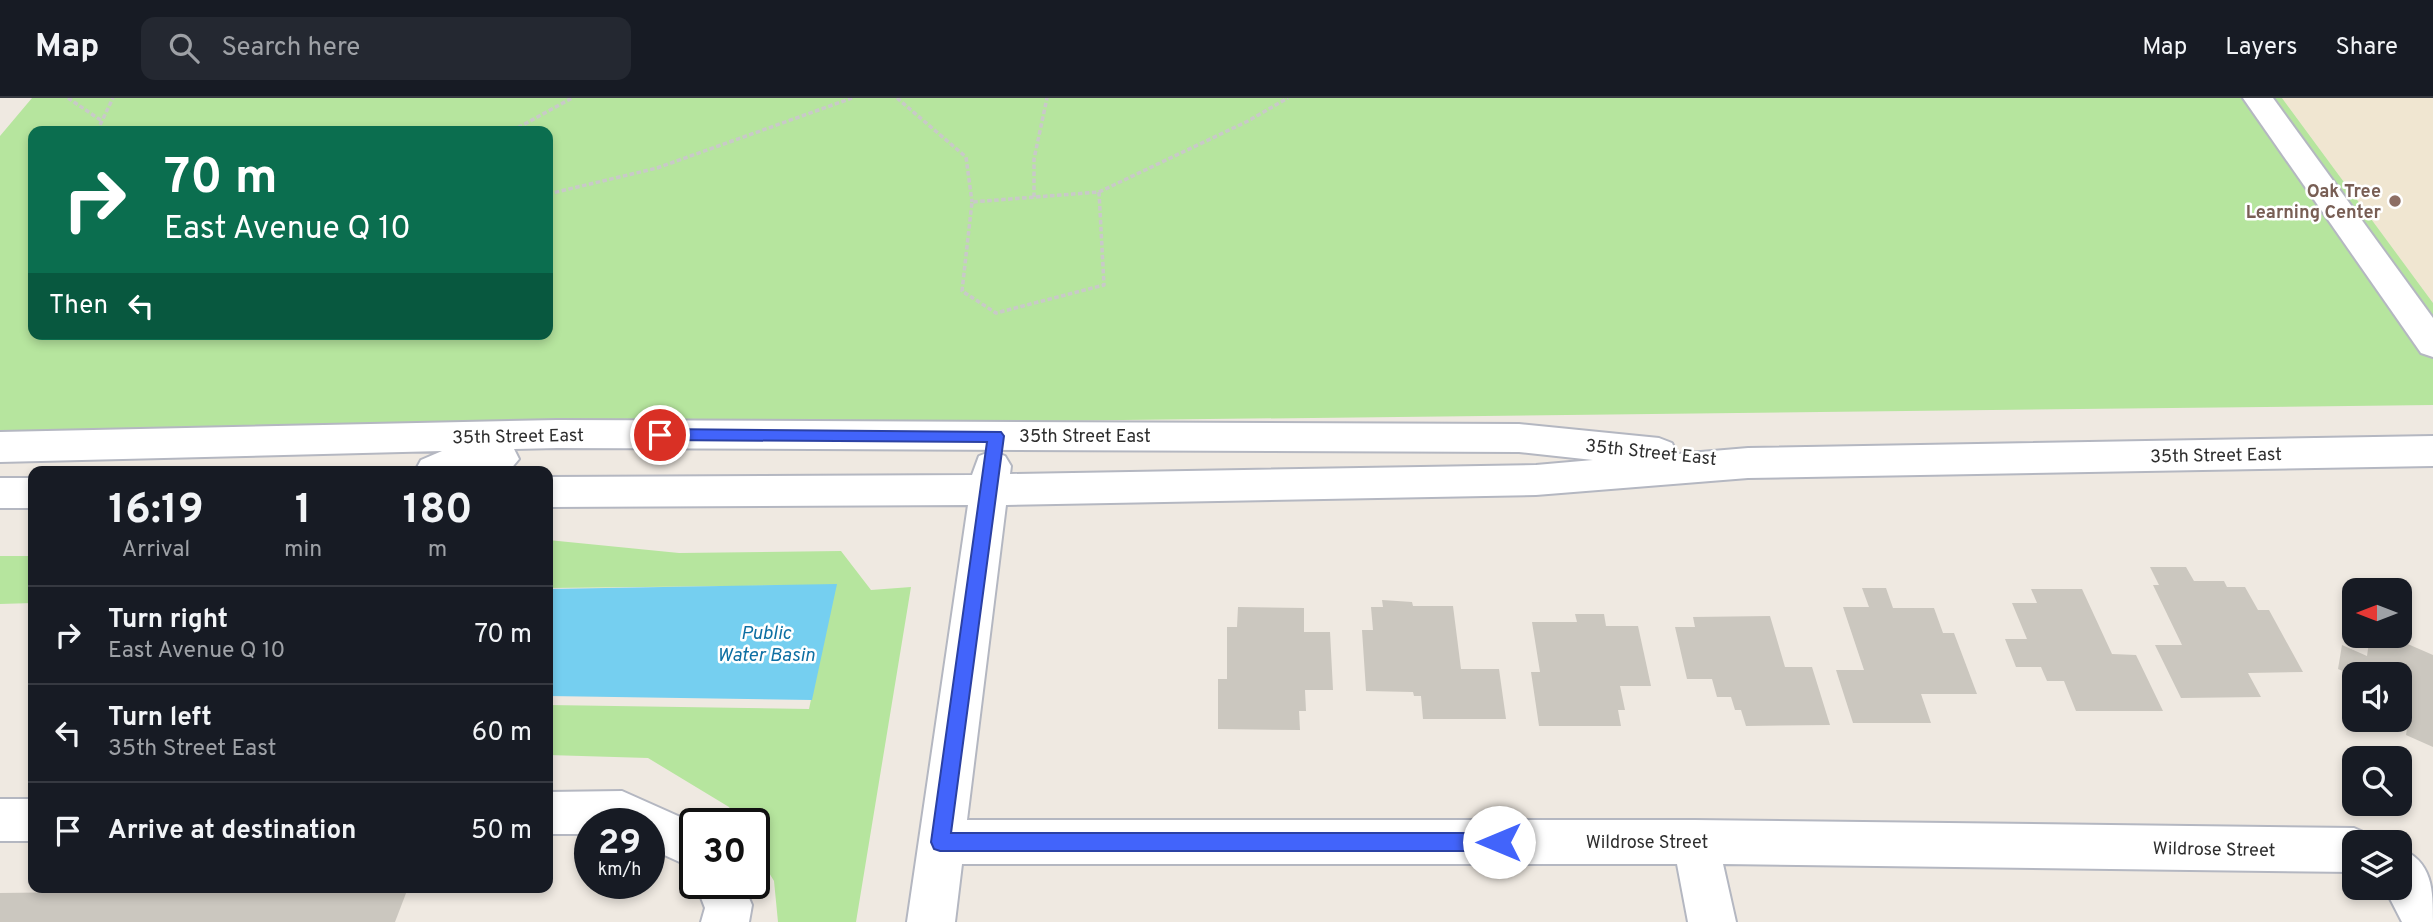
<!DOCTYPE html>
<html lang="en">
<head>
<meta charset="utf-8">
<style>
	:root { --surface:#171b24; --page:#242831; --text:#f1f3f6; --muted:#9ea1a6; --line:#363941 }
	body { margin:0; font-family:Overpass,sans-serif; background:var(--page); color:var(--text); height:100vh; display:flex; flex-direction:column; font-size:26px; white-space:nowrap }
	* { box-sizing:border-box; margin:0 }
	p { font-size:23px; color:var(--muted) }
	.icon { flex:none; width:38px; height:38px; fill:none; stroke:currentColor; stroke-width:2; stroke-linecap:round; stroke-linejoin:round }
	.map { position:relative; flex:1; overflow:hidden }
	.details { position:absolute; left:28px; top:368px; width:525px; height:427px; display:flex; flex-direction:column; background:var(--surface); border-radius:14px; box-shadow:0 4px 10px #0003 }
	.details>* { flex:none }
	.hud { position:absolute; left:28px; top:28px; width:525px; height:214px; border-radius:14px; box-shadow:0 4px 10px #0003; background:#0b6e4f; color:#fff; overflow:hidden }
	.needle { width:46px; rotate:270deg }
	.controls { position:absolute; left:2342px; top:480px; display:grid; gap:14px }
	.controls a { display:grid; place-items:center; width:70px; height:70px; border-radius:14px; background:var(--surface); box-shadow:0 4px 10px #0003; font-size:35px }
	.speed { position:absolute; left:574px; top:710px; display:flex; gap:14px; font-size:35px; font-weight:700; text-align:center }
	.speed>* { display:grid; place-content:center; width:91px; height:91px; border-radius:50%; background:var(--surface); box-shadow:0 4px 10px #0003; line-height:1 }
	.speed small { font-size:18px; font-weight:400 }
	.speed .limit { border:4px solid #111; border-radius:10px; background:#fff; color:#111 }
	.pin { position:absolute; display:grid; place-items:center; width:60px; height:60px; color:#fff; margin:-30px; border:4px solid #fff; border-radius:50%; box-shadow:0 2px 7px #0007 }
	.me { position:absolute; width:77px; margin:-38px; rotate:270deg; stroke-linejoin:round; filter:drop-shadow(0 0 5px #0008) }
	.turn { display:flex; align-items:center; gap:24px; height:147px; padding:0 21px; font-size:32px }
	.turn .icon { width:91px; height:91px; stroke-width:2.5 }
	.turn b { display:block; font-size:49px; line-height:60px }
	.then { display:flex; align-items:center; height:66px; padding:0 21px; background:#0003; gap:14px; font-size:26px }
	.eta { display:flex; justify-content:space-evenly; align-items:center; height:119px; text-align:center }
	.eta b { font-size:42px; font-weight:700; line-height:49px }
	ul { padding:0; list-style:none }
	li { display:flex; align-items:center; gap:21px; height:98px; padding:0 21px; border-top:2px solid var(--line) }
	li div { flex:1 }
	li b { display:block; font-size:26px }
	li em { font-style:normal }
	header { display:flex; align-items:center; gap:42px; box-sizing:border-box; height:98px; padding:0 35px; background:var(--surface); border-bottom:2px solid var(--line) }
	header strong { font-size:33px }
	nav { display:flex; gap:38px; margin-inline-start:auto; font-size:24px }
	.search { width:490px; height:63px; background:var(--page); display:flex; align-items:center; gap:18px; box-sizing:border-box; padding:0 24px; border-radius:14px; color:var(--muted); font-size:26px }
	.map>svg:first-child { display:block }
	.education { fill:#f0e6d1 }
	.green { fill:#b6e59e; fill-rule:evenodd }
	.water { fill:#75cff0 }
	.building { fill:#cbc7bf }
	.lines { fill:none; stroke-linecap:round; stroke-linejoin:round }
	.minor-casing { stroke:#b4b7c1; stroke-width:4 }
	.path { stroke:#c9c9c9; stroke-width:3.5; stroke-dasharray:4.5 2.5; stroke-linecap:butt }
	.minor { fill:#fff; fill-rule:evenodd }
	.route { fill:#4264fb; stroke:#2b41a3; stroke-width:2 }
	.education-dot { fill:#8d6e63; stroke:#fff; stroke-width:2.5 }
	.labels { text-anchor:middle; stroke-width:5; stroke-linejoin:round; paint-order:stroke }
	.education-label { font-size:18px; font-weight:bold; fill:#785e54; stroke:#fff; text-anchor:end }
	.street-label { font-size:18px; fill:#2e2e2e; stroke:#fff }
	.water-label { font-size:19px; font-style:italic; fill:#0d6fa3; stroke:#fff }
</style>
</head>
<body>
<header>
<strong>Map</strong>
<div class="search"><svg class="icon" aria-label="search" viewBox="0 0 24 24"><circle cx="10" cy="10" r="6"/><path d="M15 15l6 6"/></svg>Search here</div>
<nav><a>Map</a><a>Layers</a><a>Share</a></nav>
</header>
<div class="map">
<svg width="2433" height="824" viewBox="0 0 2433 824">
	<rect width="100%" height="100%" fill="#efe9e1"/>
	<path class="education" d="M 2282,0 L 2433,0 L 2433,205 Z"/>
	<g class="green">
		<path d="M 32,0 L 2282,0 L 2433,205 L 2433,307 L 0,335 L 0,38 ZM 33,33 L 548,33 L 548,236 L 33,236 Z"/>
		<path d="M 548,442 L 679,455 L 841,453 L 871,492 L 911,489 L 856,824 L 778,824 L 774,783 L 754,750 L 754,726 L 740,726 L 729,709 L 648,660 L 548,657 L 548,607 L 809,611 L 835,487 L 548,490 Z"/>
		<path d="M 0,458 L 33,458 L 33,505 L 0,506 Z"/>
	</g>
	<path class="water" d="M 837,486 L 812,602 L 548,598 L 548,491 Z"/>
	<g class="building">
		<path d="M 2150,469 L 2186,469 L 2194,483 L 2224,483 L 2227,489 L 2245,489 L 2258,512 L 2269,512 L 2303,574 L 2248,575 L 2261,599 L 2181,600 L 2155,547 L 2182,547 L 2153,487 L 2159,487 Z"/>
		<path d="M 1862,490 L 1886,490 L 1893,510 L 1934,510 L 1943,535 L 1954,535 L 1977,596 L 1921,596 L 1931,625 L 1853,625 L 1836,572 L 1864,572 L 1843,509 L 1869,509 Z"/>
		<path d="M 2031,491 L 2082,491 L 2112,556 L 2136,557 L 2163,613 L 2076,613 L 2064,583 L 2047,583 L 2041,569 L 2016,569 L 2005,541 L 2027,541 L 2012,505 L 2037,505 Z"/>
		<path d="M 1382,502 L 1412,504 L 1413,508 L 1453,508 L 1461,571 L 1499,571 L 1506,621 L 1423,621 L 1421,598 L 1414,598 L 1413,594 L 1366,593 L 1362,532 L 1373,532 L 1371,509 L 1383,509 Z"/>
		<path d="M 1238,509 L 1304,510 L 1304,534 L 1330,534 L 1333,592 L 1305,592 L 1306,613 L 1299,613 L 1300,632 L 1218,631 L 1218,581 L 1227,581 L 1227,529 L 1237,529 Z"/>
		<path d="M 1575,516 L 1604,516 L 1606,528 L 1638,528 L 1651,588 L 1620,588 L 1625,612 L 1618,612 L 1621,628 L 1539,628 L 1531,574 L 1540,574 L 1532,524 L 1577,524 Z"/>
		<path d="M 1770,518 L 1785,569 L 1812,569 L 1830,627 L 1746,628 L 1741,612 L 1735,612 L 1731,599 L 1717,599 L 1712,581 L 1687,581 L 1675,529 L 1695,529 L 1693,519 Z"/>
		<path d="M 2370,537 L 2387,537 L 2433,557 L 2433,649 L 2406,637 L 2407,631 L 2385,621 L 2399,621 L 2399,576 L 2354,578 L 2338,571 L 2342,547 L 2367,558 Z"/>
		<path d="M 408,790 L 395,824 L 0,824 L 0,795 Z"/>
	</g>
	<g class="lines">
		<g class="minor-casing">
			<g id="minor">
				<path d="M 2243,0 L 2273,0 L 2433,220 L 2433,259 L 2421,255 Z"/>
				<path d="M 557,322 L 1519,326 L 1659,340 L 1672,345 L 1677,356 L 1748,350 L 2433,338 L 2433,368 L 1748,380 L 1536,397 L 1006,407 L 967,722 L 1695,722 L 2354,730 L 2370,737 L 2373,744 L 2354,744 L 2354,774 L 1723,766 L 1736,824 L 1688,824 L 1677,766 L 962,766 L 955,824 L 907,824 L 968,407 L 548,409 L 548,379 L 972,377 L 979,358 L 992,353 L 1005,358 L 1011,368 L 1010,376 L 1536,367 L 1593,362 L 1519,354 L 557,350 L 514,351 L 519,361 L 509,373 L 415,373 L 421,362 L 442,353 L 0,364 L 0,334 Z"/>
				<rect x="0" y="380" width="33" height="30"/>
				<path d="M 622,693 L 696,726 L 695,771 L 649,750 L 649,726 L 590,726 L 590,736 L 548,736 L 548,694 Z"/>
				<rect x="0" y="701" width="33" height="42"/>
				<path d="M 2399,750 C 2433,763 2433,792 2433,824 L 2402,824 L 2384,789 L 2399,789 Z"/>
				<path d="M 695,784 L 743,786 L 752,807 L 749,824 L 701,824 L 705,810 Z"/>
			</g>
		</g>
		<g class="path">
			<path d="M 68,0 L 102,23"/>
			<path d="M 897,0 L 966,59 L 972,104"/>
			<path d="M 97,33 L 113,0"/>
			<path d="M 512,33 L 572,0"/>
			<path d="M 1099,94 L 1104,187 L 996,215 L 962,193 L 972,104 Z"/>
			<path d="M 1099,94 L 1248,23 L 1288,0"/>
			<path d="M 548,96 L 657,70 L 852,0"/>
			<path d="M 1034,99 L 1034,61 L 1047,0"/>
		</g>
		<use href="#minor" class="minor"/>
	</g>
	<path class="route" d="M 660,331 L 1001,334 L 1004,338 L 951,735 L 1499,735 L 1506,738 L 1509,744 L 1506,751 L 1499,753 L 940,753 L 934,751 L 931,744 L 987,344 L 660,342 L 652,337 Z"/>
	<circle class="education-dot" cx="2395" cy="103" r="7"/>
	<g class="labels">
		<g class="education-label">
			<text x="2381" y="99">Oak Tree<tspan x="2381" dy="21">Learning Center</tspan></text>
		</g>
		<g class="street-label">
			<text transform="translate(518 338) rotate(-1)" y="6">35th Street East</text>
			<text x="1085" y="344">35th Street East</text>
			<text transform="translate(1651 354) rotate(6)" y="6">35th Street East</text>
			<text transform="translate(2216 357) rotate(-1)" y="6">35th Street East</text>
			<text x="1647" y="750">Wildrose Street</text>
			<text transform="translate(2214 751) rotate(1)" y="6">Wildrose Street</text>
		</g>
		<g class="water-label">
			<text x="766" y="541">Public<tspan x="766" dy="22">Water Basin</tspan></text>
		</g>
	</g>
</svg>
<div class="controls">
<a><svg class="needle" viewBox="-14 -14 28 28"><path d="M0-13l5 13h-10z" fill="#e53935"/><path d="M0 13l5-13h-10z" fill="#9ea1a6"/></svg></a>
<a><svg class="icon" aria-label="sound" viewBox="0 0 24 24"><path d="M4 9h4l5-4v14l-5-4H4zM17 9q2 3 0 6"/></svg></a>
<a><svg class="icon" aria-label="search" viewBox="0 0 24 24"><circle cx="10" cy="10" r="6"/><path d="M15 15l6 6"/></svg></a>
<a><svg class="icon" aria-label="layers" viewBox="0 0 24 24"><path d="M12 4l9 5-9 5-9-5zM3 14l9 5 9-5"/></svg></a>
</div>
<div class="speed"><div>29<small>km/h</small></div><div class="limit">30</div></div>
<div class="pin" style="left:660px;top:337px;background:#d93025"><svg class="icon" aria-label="arrive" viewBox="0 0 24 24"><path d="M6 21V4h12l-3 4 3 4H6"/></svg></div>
<svg class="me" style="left:1499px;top:744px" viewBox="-20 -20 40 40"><circle r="19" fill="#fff"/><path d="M0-13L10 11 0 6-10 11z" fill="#4264fb"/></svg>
<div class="hud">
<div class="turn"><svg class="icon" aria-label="right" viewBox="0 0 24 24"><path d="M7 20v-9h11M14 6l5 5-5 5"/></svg><div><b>70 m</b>East Avenue Q 10</div></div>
<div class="then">Then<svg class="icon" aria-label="left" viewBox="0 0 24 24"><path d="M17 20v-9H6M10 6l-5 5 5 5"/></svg></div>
</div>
<section class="details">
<div class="eta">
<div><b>16:19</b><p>Arrival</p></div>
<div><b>1</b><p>min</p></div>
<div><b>180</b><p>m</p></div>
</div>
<ul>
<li><svg class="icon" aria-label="right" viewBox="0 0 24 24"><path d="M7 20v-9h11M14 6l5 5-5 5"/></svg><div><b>Turn right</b><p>East Avenue Q 10</p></div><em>70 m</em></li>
<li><svg class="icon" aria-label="left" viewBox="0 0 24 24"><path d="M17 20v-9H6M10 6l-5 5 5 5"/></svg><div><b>Turn left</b><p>35th Street East</p></div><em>60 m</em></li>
<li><svg class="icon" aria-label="arrive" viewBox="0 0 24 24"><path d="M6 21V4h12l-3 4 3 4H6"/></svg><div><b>Arrive at destination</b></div><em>50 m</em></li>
</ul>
</section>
</div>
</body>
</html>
